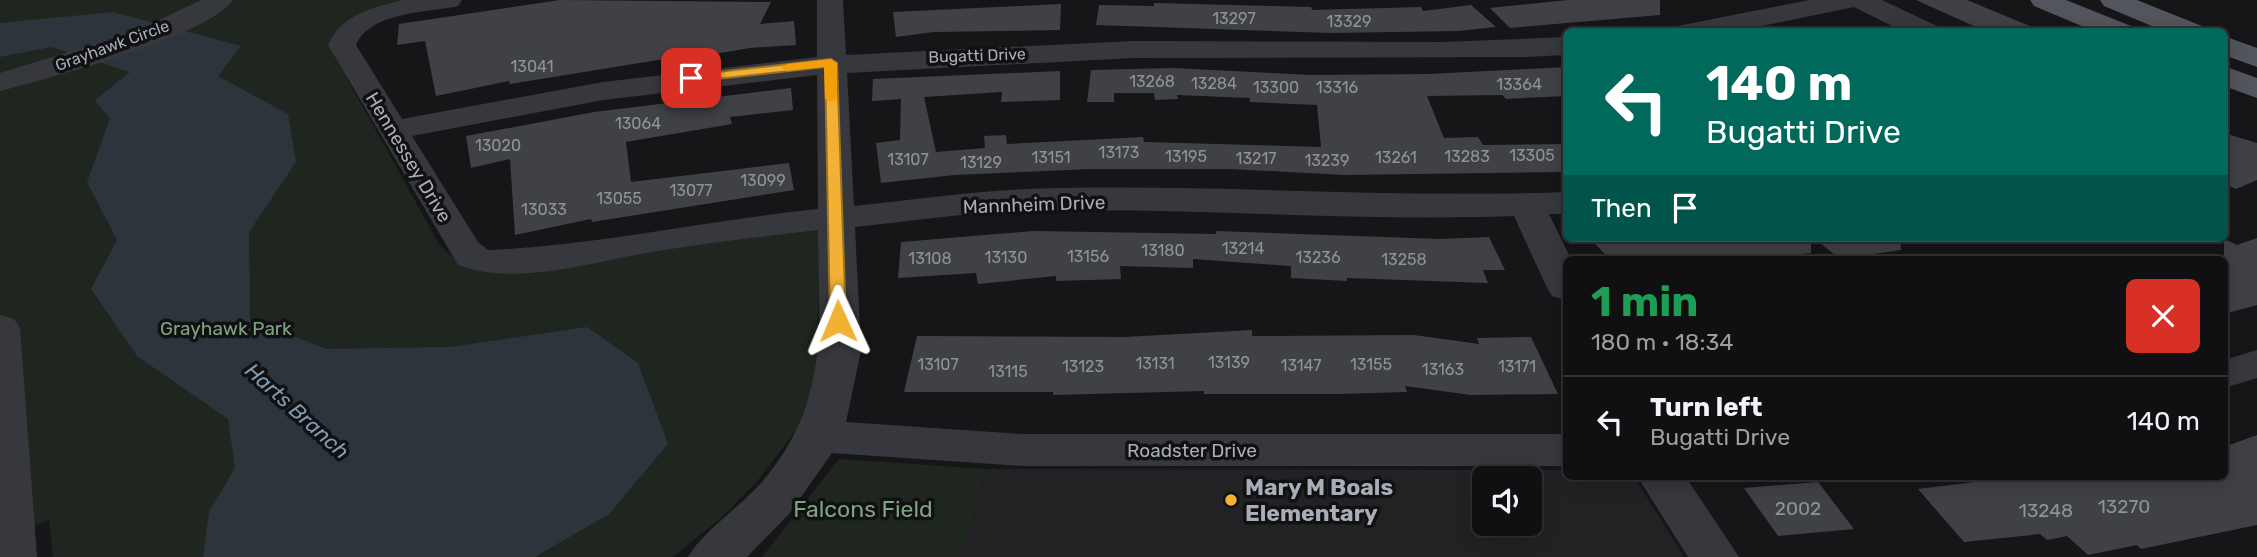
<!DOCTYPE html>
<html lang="en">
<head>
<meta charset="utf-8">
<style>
	:root { --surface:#101012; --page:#1e1e20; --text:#f1f3f6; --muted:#9c9d9f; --line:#303032 }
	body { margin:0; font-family:Rubik,sans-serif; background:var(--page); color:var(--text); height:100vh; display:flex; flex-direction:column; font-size:26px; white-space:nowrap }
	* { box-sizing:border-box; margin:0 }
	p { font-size:23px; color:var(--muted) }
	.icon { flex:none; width:38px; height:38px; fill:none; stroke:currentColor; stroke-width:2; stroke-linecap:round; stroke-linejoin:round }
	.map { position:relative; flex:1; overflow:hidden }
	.sheet { position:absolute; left:1563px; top:256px; width:665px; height:224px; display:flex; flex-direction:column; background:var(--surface); border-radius:10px; box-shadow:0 4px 18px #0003,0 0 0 2px var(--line) }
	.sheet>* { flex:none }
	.top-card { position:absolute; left:1563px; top:28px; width:665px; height:214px; border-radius:10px; box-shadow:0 4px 18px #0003,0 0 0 2px var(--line); background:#00695c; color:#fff; overflow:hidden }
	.buttons { position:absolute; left:1472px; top:466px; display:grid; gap:14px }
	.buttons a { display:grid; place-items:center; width:70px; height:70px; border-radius:10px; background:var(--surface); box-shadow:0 4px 18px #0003,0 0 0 2px var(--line); font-size:35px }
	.pin { position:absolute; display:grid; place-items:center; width:60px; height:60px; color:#fff; margin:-30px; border-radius:14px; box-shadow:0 4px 10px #0006 }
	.me { position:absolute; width:77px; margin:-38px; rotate:359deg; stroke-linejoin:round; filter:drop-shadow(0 0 5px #0008) }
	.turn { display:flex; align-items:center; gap:24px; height:147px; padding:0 28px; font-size:32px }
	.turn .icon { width:91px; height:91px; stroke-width:2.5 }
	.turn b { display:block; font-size:49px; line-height:60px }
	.then { display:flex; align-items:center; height:66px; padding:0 28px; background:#0003; gap:14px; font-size:26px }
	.round { display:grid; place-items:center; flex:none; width:74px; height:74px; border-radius:10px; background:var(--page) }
	.head { display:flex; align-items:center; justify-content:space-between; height:119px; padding:0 28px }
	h1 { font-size:42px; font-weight:700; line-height:52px; color:#1e9e55 }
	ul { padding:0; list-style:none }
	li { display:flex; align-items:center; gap:21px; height:91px; padding:0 28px; border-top:2px solid var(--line) }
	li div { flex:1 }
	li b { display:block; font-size:26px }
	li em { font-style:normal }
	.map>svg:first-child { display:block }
	.built { fill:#222225; fill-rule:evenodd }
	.green { fill:#1e261f }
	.water { fill:#2c353c }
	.building { fill:#404145 }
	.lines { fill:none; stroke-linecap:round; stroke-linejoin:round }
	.minor { fill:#37383d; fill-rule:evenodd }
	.major { fill:#53555c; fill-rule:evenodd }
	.route { fill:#f2b134; stroke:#9d7322; stroke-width:2 }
	.slow { fill:#f59e0b }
	.poi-dot { fill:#f2b134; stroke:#111113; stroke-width:2.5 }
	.labels { text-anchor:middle; stroke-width:7; stroke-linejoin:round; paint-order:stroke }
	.number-label { font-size:16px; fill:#8e929b }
	.far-street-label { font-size:16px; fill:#a8adb8; stroke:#111113 }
	.street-label { font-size:19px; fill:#a8adb8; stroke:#111113 }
	.park-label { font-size:19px; fill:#7fa381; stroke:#111113 }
	.near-number-label { font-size:19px; fill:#8e929b }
	.water-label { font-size:21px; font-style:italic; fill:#7f9bb3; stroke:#111113 }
	.near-poi-label { font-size:23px; font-weight:bold; fill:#a8adb8; stroke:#111113; text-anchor:start }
	.near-park-label { font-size:23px; fill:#7fa381; stroke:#111113 }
</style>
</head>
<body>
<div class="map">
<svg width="2257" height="557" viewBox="0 0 2257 557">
	<rect width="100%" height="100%" fill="#161618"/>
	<path class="built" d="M 986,469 L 1566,470 L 1566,476 L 1634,476 L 1684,557 L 963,557 ZM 1484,478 L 1530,478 L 1530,523 L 1484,523 Z"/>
	<g class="green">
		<path d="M 0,0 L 410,0 L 336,32 L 330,41 L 330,48 L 439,244 L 460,264 L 822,228 L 815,382 L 797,429 L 759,479 L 721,518 L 673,557 L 53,557 L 49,520 L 0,539 Z"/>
		<path d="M 839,459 L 986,469 L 963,557 L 762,557 Z"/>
	</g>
	<path class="water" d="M 113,12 L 241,46 L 218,76 L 288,114 L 296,162 L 249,232 L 250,319 L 326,349 L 450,347 L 587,327 L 638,363 L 668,444 L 609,514 L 535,557 L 203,557 L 209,512 L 235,468 L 228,419 L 137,356 L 91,289 L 117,240 L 87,182 L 110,119 L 95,100 L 130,72 L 51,47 L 0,57 L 0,23 Z"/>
	<g class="building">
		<path d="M 560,0 L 771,2 L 760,24 L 794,21 L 796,45 L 750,48 L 696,57 L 695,54 L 510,84 L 509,81 L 436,96 L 425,41 L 397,45 L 399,24 Z"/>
		<path d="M 1568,0 L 1660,0 L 1660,15 L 1510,28 L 1490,8 Z"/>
		<path d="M 1916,0 L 1967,0 L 2044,32 L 1987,32 Z"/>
		<path d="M 1154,3 L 1311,7 L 1312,10 L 1421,7 L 1423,11 L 1471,5 L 1496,27 L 1458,31 L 1332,33 L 1096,25 L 1099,5 L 1154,6 Z"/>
		<path d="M 1061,4 L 1060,30 L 934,32 L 896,37 L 893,12 Z"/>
		<path d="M 1566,67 L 1566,96 L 1506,99 L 1502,95 L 1427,96 L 1444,138 L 1478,137 L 1483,145 L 1566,144 L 1566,172 L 1345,175 L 1229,169 L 1092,169 L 954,175 L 881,183 L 876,143 L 900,140 L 901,99 L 872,101 L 873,79 L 1060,71 L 1060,100 L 1001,102 L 1002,92 L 924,97 L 936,152 L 985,148 L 984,136 L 1006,135 L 1007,144 L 1143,137 L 1144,142 L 1321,147 L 1317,105 L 1250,102 L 1250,98 L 1177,95 L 1178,99 L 1155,100 L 1154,93 L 1114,93 L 1114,102 L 1087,102 L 1091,70 L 1174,68 L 1311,75 L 1428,74 Z"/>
		<path d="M 791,88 L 793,110 L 730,117 L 732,124 L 626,142 L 631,182 L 789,163 L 794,190 L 592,222 L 591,219 L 515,235 L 510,159 L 471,168 L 466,136 L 594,112 Z"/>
		<path d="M 2224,133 L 2257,143 L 2257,180 L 2236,189 L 2224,184 Z"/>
		<path d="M 1033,231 L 1216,234 L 1216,231 L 1440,239 L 1489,237 L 1505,270 L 1483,270 L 1488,283 L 1347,278 L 1347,281 L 1291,278 L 1291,266 L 1193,259 L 1193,268 L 1120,266 L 1121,279 L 1056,281 L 1056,276 L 978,284 L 976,273 L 898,278 L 901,242 Z"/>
		<path d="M 1590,238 L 1811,238 L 1811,253 L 1753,259 L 1609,259 Z"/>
		<path d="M 1814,238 L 1900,238 L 1901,250 L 1840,259 Z"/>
		<path d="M 2257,238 L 2257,305 L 2224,314 L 2224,239 L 2237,245 Z"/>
		<path d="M 1252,330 L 1252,336 L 1414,335 L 1479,344 L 1477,338 L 1531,337 L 1558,394 L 1471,395 L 1405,386 L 1407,392 L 1336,394 L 1204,394 L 1204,391 L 1053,395 L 1053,392 L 904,392 L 917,336 L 1125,337 Z"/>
		<path d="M 2257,435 L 2257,525 L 2141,549 L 2137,545 L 2088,555 L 2067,536 L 2047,540 L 2040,534 L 1964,542 L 1918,489 L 2022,476 L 2224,476 L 2224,447 Z"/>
		<path d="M 1818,482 L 1854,529 L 1778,536 L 1744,488 Z"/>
	</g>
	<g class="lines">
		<g class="minor">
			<path d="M 201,0 L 233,0 C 209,36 47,79 0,91 L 0,73 L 134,32 Z"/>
			<path d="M 403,0 L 462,0 L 458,6 C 428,13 371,11 356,45 L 402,119 L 603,82 L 817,57 L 817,0 L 843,0 L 846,55 L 1133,41 L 1444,42 L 1566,37 L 1566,55 L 1525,57 L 1133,58 L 847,73 L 854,206 C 912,200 970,191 1028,189 C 1208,183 1387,199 1566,192 L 1566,214 L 1549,214 L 1571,259 L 1566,259 L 1566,300 L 1552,296 L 1547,288 L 1514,216 C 1353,222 1191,207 1030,211 C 971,212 912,221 855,227 L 861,351 L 846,422 L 1023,434 L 1566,434 L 1566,466 L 1023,466 L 832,453 L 789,514 L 747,557 L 688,557 C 702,532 741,506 762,482 C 830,403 819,327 818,230 C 767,236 715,242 664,250 C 600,259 520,288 458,265 L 328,45 C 342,14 372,8 403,0 ZM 817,75 L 818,209 C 708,220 599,245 488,250 L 478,242 L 412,136 L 603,100 Z"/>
			<path d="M 1809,0 L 1882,0 L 1937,26 L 1941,32 L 1904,32 L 1854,7 L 1733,32 L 1674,32 L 1678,26 L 1688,24 Z"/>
			<path d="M 0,315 L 14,319 L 20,328 L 37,557 L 0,557 Z"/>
			<path d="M 2257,350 L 2257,378 L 2224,388 L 2224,360 Z"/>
			<path d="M 1637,476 L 1685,476 L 1739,557 L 1688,557 Z"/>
		</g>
		<g class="major">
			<path d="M 2030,0 L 2066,0 L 2131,26 L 2135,32 L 2096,32 L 2034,6 Z"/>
			<path d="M 2100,0 L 2137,0 L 2202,26 L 2206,32 L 2166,32 L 2104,6 Z"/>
			<path d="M 2224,36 L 2257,48 L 2257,67 L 2224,55 Z"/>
			<path d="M 2224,66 L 2257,78 L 2257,98 L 2224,86 Z"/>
		</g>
	</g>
	<path class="route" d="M 831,59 L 837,63 L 846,321 L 838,327 L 830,321 L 825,67 L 691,82 L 685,78 L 691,75 Z"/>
	<path class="slow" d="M 831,59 L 837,63 L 837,99 L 831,102 L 825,99 L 824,67 L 787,71 L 781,67 L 787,64 Z"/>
	<circle class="poi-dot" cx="1231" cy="500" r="7"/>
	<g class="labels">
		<g class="number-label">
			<text x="1234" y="24">13297</text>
			<text x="1349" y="27">13329</text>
			<text x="532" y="72">13041</text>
			<text x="1152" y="87">13268</text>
			<text x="1214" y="89">13284</text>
			<text x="1519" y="90">13364</text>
			<text x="1276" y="93">13300</text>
			<text x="1337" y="93">13316</text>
			<text x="638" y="129">13064</text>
			<text x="498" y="151">13020</text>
			<text x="1119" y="158">13173</text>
			<text x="1532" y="161">13305</text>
			<text x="1186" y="162">13195</text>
			<text x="1467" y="162">13283</text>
			<text x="1051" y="163">13151</text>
			<text x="1396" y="163">13261</text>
			<text x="1256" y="164">13217</text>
			<text x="908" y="165">13107</text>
			<text x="1327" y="166">13239</text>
			<text x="981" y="168">13129</text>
			<text x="763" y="186">13099</text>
			<text x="691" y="196">13077</text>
			<text x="619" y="204">13055</text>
			<text x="544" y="215">13033</text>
			<text x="1243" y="254">13214</text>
			<text x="1163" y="256">13180</text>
			<text x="1088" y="262">13156</text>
			<text x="1006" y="263">13130</text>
			<text x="1318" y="263">13236</text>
			<text x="930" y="264">13108</text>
			<text x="1404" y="265">13258</text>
			<text x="1229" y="368">13139</text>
			<text x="1155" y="369">13131</text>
			<text x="938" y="370">13107</text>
			<text x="1371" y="370">13155</text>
			<text x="1301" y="371">13147</text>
			<text x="1083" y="372">13123</text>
			<text x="1517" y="372">13171</text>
			<text x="1443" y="375">13163</text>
			<text x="1008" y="377">13115</text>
		</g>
		<g class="far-street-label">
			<text transform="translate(112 45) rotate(-20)" y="6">Grayhawk Circle</text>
			<text transform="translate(977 55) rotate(-2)" y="6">Bugatti Drive</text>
		</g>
		<g class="street-label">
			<text transform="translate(409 157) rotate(59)" y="7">Hennessey Drive</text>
			<text transform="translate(1034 204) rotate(-2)" y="7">Mannheim Drive</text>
			<text x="1192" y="457">Roadster Drive</text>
		</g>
		<g class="park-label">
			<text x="226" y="335">Grayhawk Park</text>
		</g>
		<g class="near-number-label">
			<text x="2124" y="513">13270</text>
			<text x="1798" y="515">2002</text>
			<text x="2046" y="517">13248</text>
		</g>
		<g class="water-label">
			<text transform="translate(297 411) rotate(42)" y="7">Harts Branch</text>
		</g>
		<g class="near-poi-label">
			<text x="1245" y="495">Mary M Boals<tspan x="1245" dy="26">Elementary</tspan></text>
		</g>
		<g class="near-park-label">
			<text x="863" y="517">Falcons Field</text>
		</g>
	</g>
</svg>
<div class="buttons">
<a><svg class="icon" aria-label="sound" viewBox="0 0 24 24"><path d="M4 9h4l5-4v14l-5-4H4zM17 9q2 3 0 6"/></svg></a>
</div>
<div class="pin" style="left:691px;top:78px;background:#d93025"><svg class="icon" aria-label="arrive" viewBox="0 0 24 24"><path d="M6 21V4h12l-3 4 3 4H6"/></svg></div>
<svg class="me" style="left:838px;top:321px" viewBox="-20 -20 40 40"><path d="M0-17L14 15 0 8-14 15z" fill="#f2b134" stroke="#fff" stroke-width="4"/></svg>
<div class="top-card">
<div class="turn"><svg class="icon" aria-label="left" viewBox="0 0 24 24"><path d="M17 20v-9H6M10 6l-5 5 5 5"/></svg><div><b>140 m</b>Bugatti Drive</div></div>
<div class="then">Then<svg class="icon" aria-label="arrive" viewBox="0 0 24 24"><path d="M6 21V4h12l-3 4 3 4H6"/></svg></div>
</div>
<section class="sheet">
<div class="head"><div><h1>1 min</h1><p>180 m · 18:34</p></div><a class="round" style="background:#d93025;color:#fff"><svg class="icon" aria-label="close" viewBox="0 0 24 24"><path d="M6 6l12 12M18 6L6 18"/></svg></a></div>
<ul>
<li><svg class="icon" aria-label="left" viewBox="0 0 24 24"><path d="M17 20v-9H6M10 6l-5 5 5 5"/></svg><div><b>Turn left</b><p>Bugatti Drive</p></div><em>140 m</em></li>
</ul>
</section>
</div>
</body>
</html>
